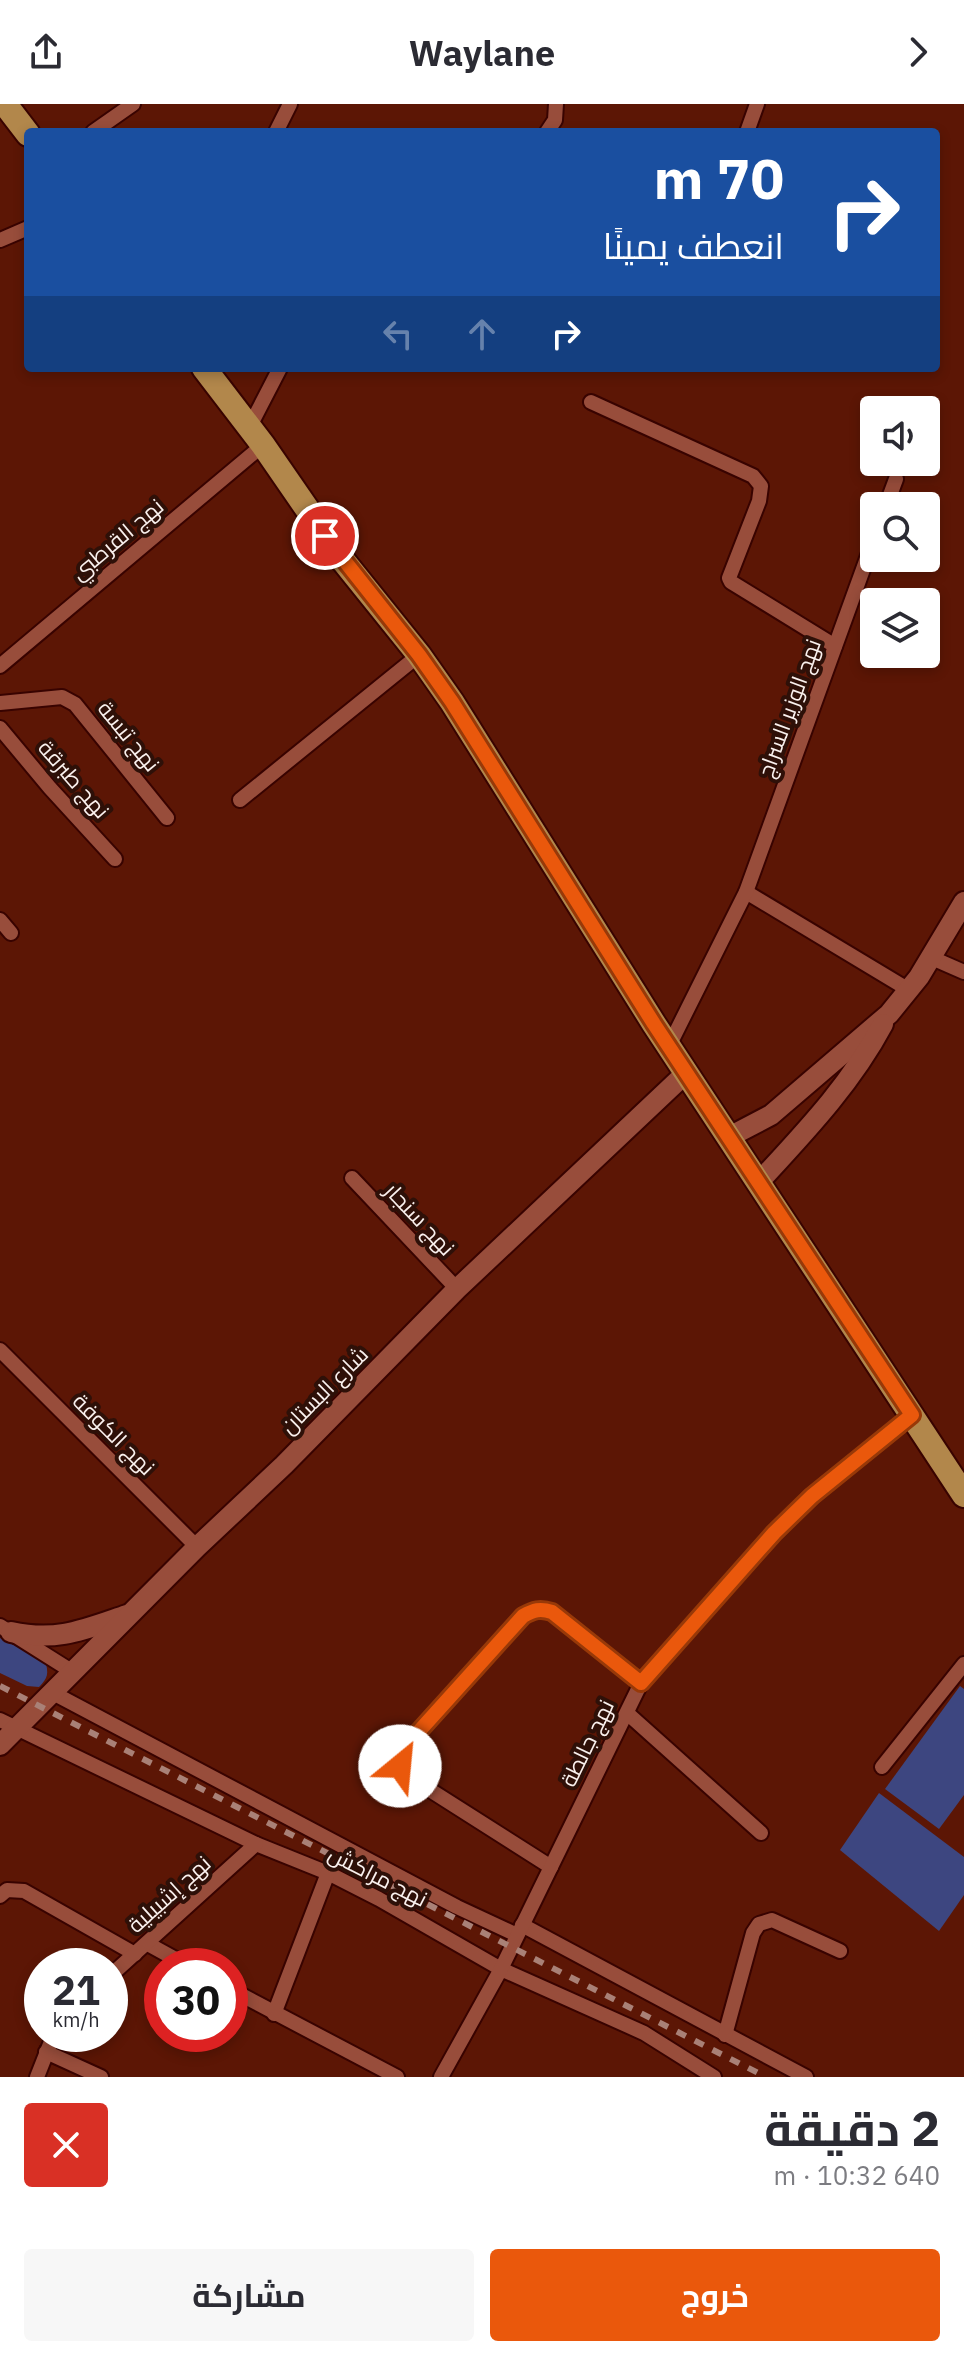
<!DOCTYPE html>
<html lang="ar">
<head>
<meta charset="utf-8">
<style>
	:root { --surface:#fff; --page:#f7f7f7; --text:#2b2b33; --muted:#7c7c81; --accent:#ea580c }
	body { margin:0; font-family:"IBM Plex Sans",Cairo,sans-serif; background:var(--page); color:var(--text); direction:rtl; height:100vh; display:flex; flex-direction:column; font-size:30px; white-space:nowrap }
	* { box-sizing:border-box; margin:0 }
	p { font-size:26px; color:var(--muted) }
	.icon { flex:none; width:44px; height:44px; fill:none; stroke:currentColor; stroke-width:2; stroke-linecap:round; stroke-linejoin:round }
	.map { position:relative; height:1973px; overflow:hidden; direction:ltr }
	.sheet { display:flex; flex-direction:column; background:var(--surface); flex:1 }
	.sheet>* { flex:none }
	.guide { position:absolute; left:24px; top:24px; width:916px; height:244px; border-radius:8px; box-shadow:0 4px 12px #0003; direction:rtl; background:#1a4fa0; color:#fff; overflow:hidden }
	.controls { position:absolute; left:860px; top:292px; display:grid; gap:16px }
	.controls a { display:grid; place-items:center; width:80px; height:80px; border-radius:8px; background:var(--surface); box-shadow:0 4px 12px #0003; font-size:40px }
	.speed { position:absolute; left:24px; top:1844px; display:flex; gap:16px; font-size:40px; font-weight:700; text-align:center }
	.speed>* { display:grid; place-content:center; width:104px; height:104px; border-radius:50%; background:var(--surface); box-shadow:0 4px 12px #0003; line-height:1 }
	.speed small { font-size:20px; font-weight:400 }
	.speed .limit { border:12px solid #d22; background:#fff; color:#111 }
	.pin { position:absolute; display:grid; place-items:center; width:68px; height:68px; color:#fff; margin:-34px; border:4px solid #fff; border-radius:50%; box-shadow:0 2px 8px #0007 }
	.me { position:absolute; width:88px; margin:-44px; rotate:28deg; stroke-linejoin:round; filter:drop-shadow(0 0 6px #0008) }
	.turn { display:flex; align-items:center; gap:28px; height:168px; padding:0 24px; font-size:36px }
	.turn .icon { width:104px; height:104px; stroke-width:2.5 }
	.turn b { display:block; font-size:56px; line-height:68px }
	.lanes { display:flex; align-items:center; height:76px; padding:0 24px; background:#0003; justify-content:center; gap:40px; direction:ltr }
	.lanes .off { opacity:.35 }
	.round { display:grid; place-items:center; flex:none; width:84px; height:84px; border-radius:8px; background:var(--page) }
	.headline { display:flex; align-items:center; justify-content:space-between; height:136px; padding:0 24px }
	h1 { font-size:48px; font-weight:700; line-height:60px }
	.action { display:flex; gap:16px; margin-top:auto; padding:16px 24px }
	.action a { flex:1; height:92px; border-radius:8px; background:var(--accent); color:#fff; font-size:32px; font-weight:700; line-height:92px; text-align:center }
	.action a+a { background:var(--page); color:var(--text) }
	header { display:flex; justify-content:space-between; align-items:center; height:104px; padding:0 24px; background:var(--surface); font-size:36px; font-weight:700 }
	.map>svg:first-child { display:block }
	.green { fill:#3d4680 }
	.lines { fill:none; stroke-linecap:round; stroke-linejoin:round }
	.street-casing { stroke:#380300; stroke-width:18 }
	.secondary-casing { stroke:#380300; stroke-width:24 }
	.primary-casing { stroke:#380300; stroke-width:28 }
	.street { stroke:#984d3b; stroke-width:14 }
	.secondary { stroke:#984d3b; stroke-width:20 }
	.primary { stroke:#b2874b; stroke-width:24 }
	.rail { stroke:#a98177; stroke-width:6; stroke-dasharray:10 10; stroke-linecap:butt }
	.route-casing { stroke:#983908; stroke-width:20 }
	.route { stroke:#ea580c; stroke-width:14 }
	.labels { text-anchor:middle; stroke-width:8; stroke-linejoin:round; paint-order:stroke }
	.street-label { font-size:22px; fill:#faf1ee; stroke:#2e1008 }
</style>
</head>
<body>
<header><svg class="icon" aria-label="forward" viewBox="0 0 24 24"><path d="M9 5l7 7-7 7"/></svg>Waylane<svg class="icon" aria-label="share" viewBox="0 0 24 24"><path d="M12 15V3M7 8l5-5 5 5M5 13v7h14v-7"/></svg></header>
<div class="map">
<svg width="964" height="1973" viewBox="0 0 964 1973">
	<rect width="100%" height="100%" fill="#5c1605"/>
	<g class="green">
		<path d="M 0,1534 L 45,1557 C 49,1569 48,1574 39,1583 L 27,1582 L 0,1569 Z"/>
		<path d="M 960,1582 L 964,1585 L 964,1691 L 939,1725 L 885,1685 Z"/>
		<path d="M 879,1689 L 964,1753 L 964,1791 L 939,1827 L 840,1746 Z"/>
	</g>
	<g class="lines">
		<g class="street-casing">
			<g id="street">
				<path d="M 93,28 L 133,0"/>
				<path d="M 276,28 L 290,0"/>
				<path d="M 547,28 L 555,16 L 556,0"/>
				<path d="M 747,28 L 757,0"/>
				<path d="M 0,136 L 28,124"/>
				<path d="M 591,298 L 753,372 L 761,382 L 759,397 L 729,474 L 731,478 L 835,542"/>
				<path d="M 249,324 L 280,264"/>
				<path d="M 886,402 L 896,375"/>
				<path d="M 0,562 L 263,341"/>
				<path d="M 0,599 L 62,593 L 75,600 L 167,714"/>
				<path d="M 0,624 L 50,684 L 115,755"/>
				<path d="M 240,696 L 419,551"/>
				<path d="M 746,788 L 909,886"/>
				<path d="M 0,816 L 11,829"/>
				<path d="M 932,854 L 964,868"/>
				<path d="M 669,942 L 746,788 L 874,435"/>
				<path d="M 352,1074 L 457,1185"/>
				<path d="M 0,1246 L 197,1443"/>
				<path d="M 0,1522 L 73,1568"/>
				<path d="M 53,1589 L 457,1803 L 517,1831"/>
				<path d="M 627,1609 L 761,1729"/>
				<path d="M 0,1616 L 256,1740 L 328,1769 L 379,1795 L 501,1865 L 644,1929 L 714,1973"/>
				<path d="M 882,1663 L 964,1560"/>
				<path d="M 551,1763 L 408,1672 C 400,1662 397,1657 403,1645 L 523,1512 C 534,1506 541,1504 552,1508 L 641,1579"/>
				<path d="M 0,1792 L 7,1786 L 24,1787 L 135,1850"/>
				<path d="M 522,1821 L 806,1973"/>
				<path d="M 148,1840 L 188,1862"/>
				<path d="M 110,1872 L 256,1740"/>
				<path d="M 230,1885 L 397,1973"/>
				<path d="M 274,1910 L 328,1769"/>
				<path d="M 725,1931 L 753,1829 L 759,1820 L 772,1816 L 840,1847"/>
				<path d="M 46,1948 L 101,1973"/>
				<path d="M 37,1973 L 54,1930"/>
				<path d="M 441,1973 L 501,1865 L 641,1579 L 774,1429 L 812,1392 L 912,1311"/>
			</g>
		</g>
		<g class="secondary-casing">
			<g id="secondary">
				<path d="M 729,1033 L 771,1011 L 889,910 L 919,873 L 964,798"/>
				<path d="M 759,1078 C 805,1028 851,980 883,920"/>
				<path d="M 11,1528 C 57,1538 83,1526 127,1511"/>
				<path d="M 0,1641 L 197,1443 L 284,1361 L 457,1185 L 686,969"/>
			</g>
		</g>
		<g class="primary-casing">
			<g id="primary">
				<path d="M 5,0 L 28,30"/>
				<path d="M 204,264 L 263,341 L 341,454 L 419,551 L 452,598 L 654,920 L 964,1391"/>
			</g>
		</g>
		<use href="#street" class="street"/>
		<use href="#secondary" class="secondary"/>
		<use href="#primary" class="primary"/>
		<path class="rail" d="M 0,1582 L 766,1973"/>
	</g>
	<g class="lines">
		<g class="route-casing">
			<path id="route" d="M 325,432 L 419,551 L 452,598 L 654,920 L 912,1311 L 812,1392 L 774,1429 L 641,1579 L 552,1508 C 540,1504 534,1506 523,1512 L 403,1645 L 399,1654 L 400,1662"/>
		</g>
		<use href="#route" class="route"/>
	</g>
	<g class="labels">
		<g class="street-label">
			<text transform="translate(117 435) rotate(-40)" y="8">نهج القرطبي</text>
			<text transform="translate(789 604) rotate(-70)" y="8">نهج الوزير السراج</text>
			<text transform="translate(129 632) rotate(51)" y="8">نهج تبسة</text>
			<text transform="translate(74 675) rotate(49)" y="8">نهج طبرقة</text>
			<text transform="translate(420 1115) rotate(47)" y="8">نهج سنجار</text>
			<text transform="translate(324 1286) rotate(-45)" y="8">شارع البستان</text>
			<text transform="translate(114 1330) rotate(45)" y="8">نهج الكوفة</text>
			<text transform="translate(587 1639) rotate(-64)" y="8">نهج جالطة</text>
			<text transform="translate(378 1772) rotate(27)" y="8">نهج مراكش</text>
			<text transform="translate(169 1790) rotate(-42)" y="8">نهج إشبيلية</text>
		</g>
	</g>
</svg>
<div class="controls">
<a><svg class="icon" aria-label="sound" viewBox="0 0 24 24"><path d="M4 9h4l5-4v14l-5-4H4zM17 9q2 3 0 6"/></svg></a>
<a><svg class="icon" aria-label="search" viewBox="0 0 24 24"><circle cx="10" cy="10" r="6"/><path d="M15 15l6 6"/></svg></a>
<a><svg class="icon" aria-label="layers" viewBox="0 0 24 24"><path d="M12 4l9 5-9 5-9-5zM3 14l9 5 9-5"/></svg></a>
</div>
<div class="speed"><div>21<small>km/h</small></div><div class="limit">30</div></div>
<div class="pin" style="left:325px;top:432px;background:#d93025"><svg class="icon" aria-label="arrive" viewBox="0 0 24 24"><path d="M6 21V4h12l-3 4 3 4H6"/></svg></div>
<svg class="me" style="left:400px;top:1662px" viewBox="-20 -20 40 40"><circle r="19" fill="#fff"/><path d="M0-13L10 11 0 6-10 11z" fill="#ea580c"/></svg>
<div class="guide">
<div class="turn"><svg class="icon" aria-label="right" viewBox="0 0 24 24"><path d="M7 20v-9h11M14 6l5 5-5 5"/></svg><div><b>70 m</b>انعطف يمينًا</div></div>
<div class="lanes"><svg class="icon off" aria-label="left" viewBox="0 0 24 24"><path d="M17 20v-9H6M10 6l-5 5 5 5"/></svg><svg class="icon off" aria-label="ahead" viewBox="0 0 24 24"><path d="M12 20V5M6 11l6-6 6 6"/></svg><svg class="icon" aria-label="right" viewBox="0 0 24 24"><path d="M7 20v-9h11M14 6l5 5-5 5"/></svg></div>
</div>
</div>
<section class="sheet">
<div class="headline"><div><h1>2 دقيقة</h1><p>640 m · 10:32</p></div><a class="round" style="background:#d93025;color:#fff"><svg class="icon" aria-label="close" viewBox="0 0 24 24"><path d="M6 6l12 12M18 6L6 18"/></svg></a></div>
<div class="action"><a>خروج</a><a>مشاركة</a></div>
</section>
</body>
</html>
